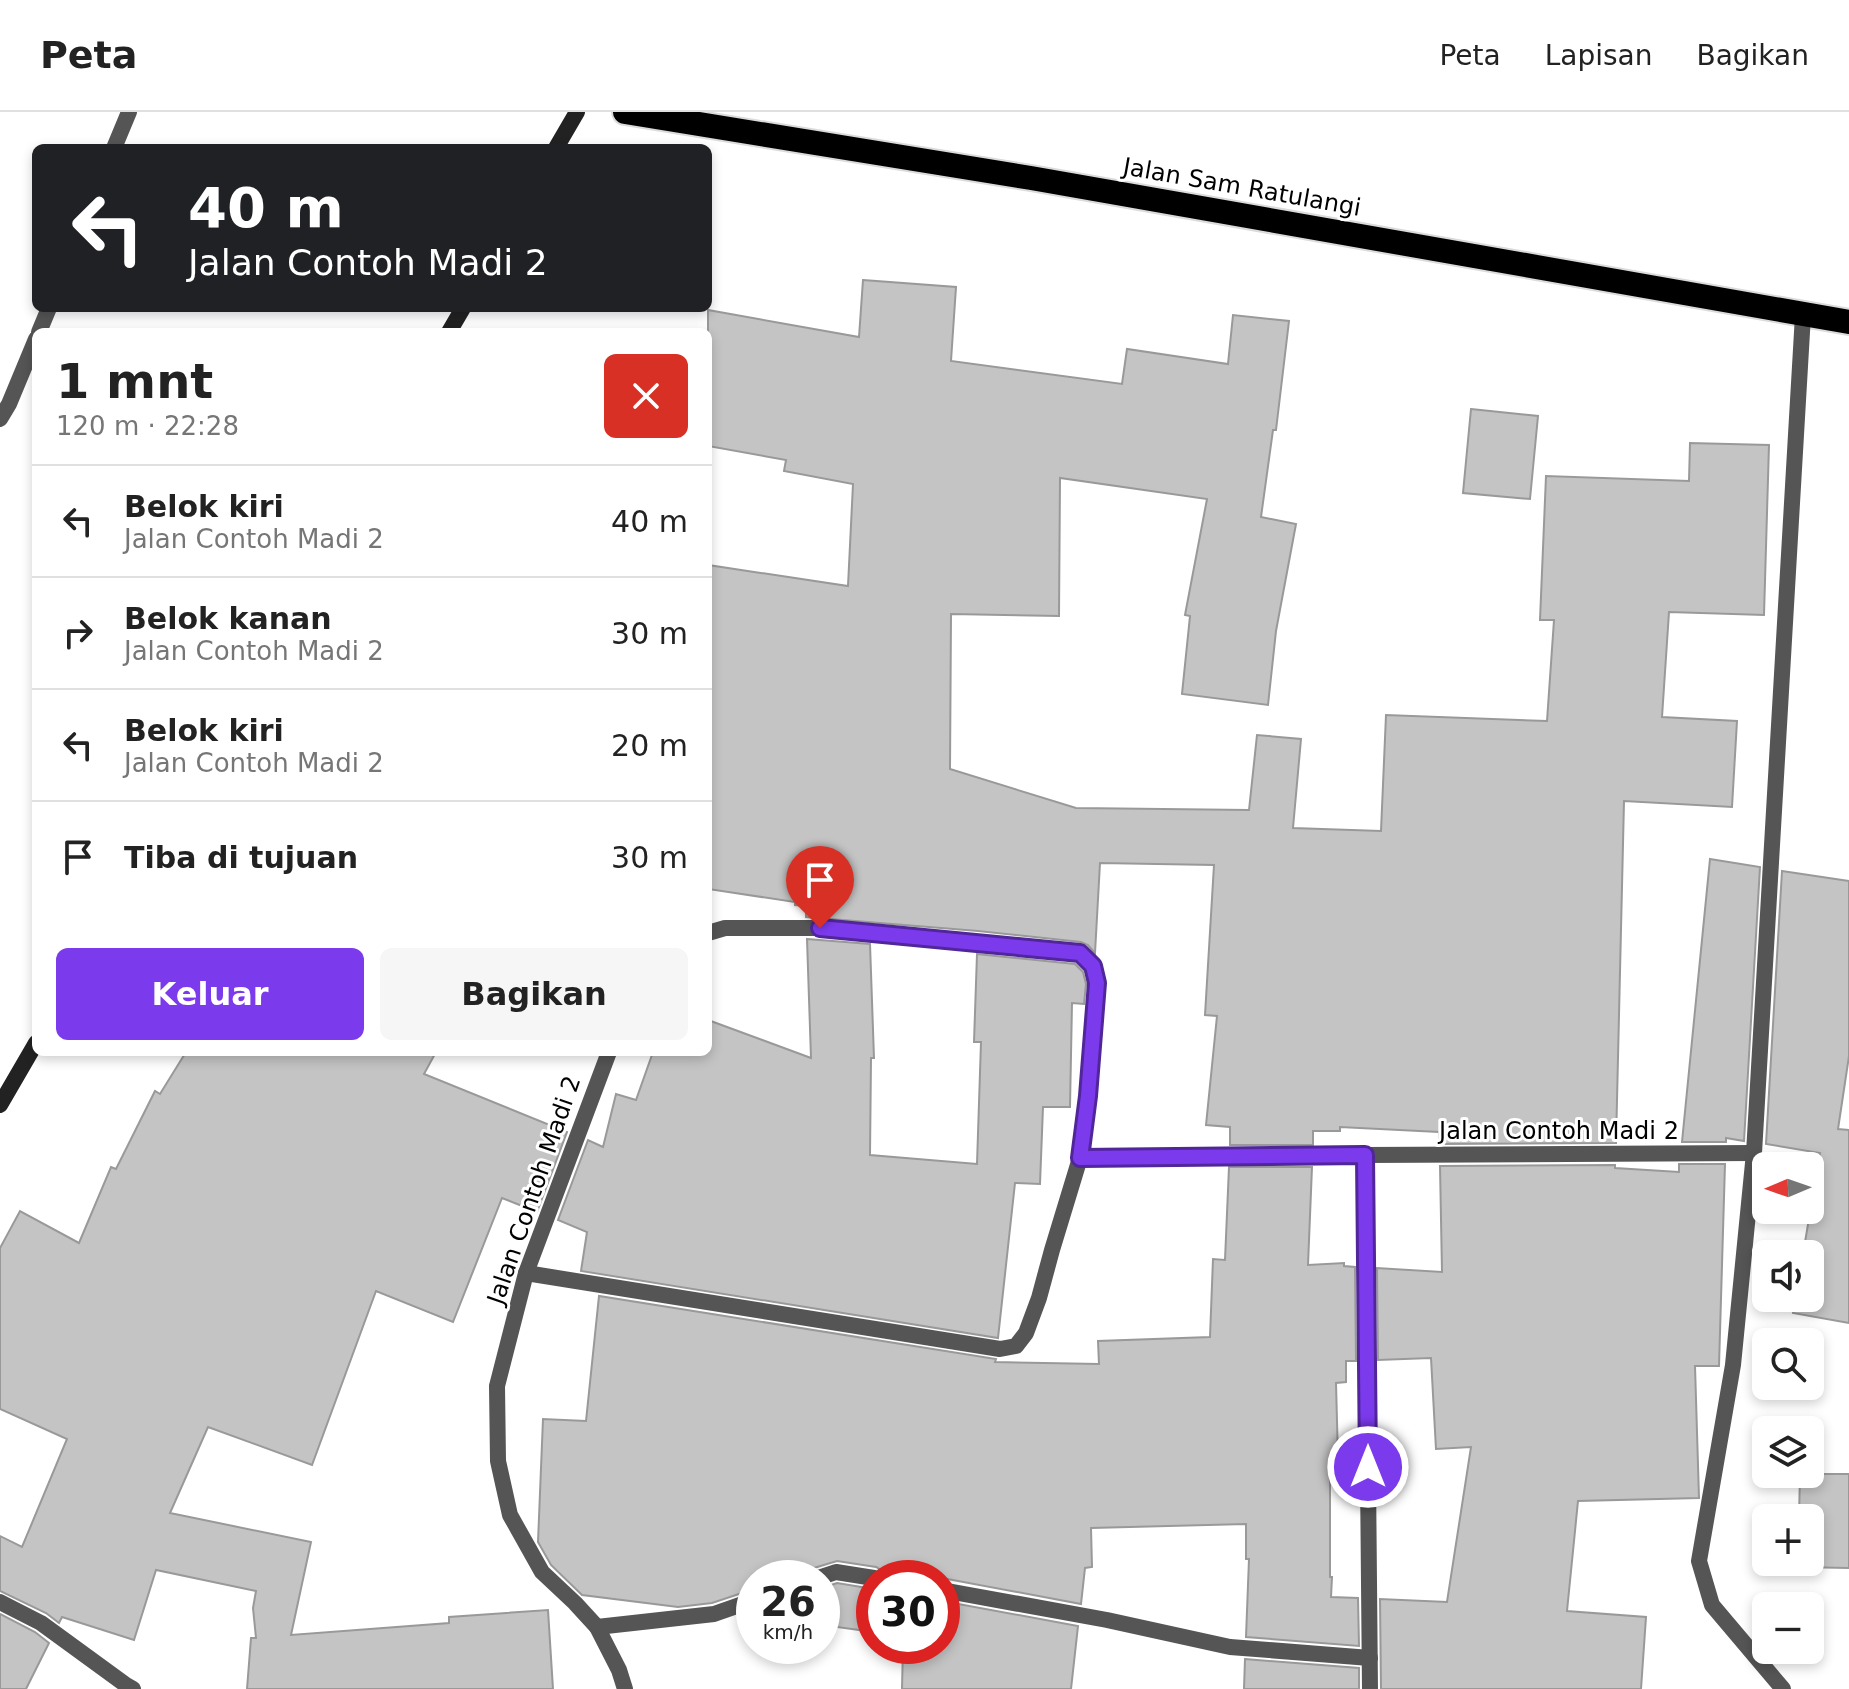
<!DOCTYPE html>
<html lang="id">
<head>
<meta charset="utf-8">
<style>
	:root { --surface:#fff; --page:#f6f6f6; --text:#222; --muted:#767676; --line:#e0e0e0; --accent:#7c3aed }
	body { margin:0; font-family:"DejaVu Sans",sans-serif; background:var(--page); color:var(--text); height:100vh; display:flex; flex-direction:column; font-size:30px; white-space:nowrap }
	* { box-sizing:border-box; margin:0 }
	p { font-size:26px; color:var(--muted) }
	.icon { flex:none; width:44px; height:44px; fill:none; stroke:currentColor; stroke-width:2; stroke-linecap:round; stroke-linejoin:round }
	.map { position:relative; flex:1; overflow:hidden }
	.drawer { position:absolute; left:32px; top:216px; width:680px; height:728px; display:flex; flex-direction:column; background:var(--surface); border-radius:12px; box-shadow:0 4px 12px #0003 }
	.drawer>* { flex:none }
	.banner { position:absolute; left:32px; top:32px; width:680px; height:168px; border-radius:12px; box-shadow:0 4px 12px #0003; background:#202124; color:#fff; overflow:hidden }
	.needle { width:52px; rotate:268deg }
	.buttons { position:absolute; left:1752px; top:1040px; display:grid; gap:16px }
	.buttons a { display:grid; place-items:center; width:72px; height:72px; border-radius:12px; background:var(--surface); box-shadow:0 4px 12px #0003; font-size:40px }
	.speed { position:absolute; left:736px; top:1448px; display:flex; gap:16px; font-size:40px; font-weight:700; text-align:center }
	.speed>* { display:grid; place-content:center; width:104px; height:104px; border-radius:50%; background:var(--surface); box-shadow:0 4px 12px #0003; line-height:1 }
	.speed small { font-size:20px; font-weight:400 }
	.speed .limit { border:12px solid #d22; background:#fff; color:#111 }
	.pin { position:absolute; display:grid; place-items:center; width:68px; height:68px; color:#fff; margin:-82px -34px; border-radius:50% 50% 50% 0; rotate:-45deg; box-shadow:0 0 8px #0007 }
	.pin .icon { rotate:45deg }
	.me { position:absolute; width:88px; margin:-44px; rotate:0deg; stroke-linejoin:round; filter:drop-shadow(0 0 6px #0008) }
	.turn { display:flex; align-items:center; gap:28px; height:168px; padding:0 24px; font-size:36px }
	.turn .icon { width:104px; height:104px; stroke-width:2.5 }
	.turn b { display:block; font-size:56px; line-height:68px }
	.round { display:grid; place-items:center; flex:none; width:84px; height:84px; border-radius:12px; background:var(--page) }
	.overview { display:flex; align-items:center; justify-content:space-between; height:136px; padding:0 24px }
	h1 { font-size:48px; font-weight:800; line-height:60px }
	.cta { display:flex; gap:16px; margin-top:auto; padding:16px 24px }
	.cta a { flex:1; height:92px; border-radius:12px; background:var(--accent); color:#fff; font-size:32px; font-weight:800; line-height:92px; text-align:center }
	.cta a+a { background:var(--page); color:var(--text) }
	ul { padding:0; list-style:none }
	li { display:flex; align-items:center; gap:24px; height:112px; padding:0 24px; border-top:2px solid var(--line) }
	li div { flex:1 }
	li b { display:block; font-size:30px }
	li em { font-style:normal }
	header { display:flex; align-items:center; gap:48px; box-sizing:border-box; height:112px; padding:0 40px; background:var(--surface); border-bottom:2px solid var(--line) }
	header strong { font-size:38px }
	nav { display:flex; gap:44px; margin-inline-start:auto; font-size:28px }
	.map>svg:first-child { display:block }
	.building { fill:#c4c4c4; stroke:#999; stroke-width:2 }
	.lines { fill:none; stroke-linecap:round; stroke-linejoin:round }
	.highway-casing { stroke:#dbdbdb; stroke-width:28 }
	.street { stroke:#555; stroke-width:16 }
	.secondary { stroke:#222; stroke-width:16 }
	.highway { stroke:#000; stroke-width:24 }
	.route-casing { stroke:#51269a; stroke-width:20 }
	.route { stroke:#7c3aed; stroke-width:14 }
	.labels { text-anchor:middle; stroke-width:6; stroke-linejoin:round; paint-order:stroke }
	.street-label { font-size:24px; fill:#000; stroke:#fff }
</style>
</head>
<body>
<header>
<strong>Peta</strong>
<nav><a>Peta</a><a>Lapisan</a><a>Bagikan</a></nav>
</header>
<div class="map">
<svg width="1849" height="1577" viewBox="0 0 1849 1577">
	<rect width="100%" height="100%" fill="#fff"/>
	<g class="building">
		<path d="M 863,168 L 956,175 L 951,249 L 1122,272 L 1127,237 L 1228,252 L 1233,203 L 1289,209 L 1276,318 L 1273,318 L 1261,405 L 1296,412 L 1276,519 L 1268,593 L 1182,582 L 1190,504 L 1185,503 L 1207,387 L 1060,366 L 1059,504 L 951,502 L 950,657 L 1076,696 L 1249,698 L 1257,623 L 1301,627 L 1293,716 L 1381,719 L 1386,603 L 1547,609 L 1554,508 L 1540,508 L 1546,364 L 1689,369 L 1690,331 L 1769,333 L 1764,503 L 1669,500 L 1662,605 L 1737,609 L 1732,695 L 1624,689 L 1616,1031 L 1440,1032 L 1439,1020 L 1340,1015 L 1340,1019 L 1313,1019 L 1313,1033 L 1230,1033 L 1230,1015 L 1206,1013 L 1217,904 L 1205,903 L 1214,753 L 1100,751 L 1095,841 L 1088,833 L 1081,830 L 978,819 L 806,805 L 806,794 L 795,793 L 795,790 L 708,777 L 708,453 L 848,474 L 853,372 L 784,359 L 786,348 L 708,334 L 708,198 L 859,225 Z"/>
		<path d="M 1471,297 L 1538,304 L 1530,387 L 1463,381 Z"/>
		<path d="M 1710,747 L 1760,755 L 1744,1029 L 1726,1026 L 1726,1030 L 1682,1030 Z"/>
		<path d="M 1782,759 L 1849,769 L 1849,944 L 1838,1017 L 1849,1018 L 1849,1211 L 1793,1201 L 1795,1186 L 1810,1186 L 1810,1142 L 1803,1142 L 1820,1041 L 1766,1032 Z"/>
		<path d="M 807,827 L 870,832 L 874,946 L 871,946 L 870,1043 L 977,1052 L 981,930 L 974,930 L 977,842 L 1075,852 L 1083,860 L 1086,872 L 1084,892 L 1072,891 L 1070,995 L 1043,995 L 1040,1072 L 1015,1071 L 998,1226 L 581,1159 L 587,1120 L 558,1108 L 588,1028 L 603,1035 L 616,982 L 636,988 L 653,940 L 708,940 L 708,908 L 811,946 Z"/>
		<path d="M 186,940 L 436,940 L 424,962 L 567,1020 L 537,1100 L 502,1086 L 453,1210 L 376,1179 L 312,1353 L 208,1315 L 170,1401 L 311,1430 L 291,1523 L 449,1511 L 449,1505 L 548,1498 L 553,1577 L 247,1577 L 251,1526 L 256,1526 L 253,1496 L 256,1479 L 156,1458 L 134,1528 L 62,1505 L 59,1511 L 46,1501 L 0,1479 L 0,1424 L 22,1435 L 67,1327 L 0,1297 L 0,1136 L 20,1099 L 79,1131 L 111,1055 L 116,1057 L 155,979 L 160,982 Z"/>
		<path d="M 1679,1052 L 1725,1052 L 1719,1254 L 1695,1254 L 1699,1386 L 1578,1389 L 1567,1499 L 1646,1505 L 1641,1577 L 1381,1577 L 1380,1487 L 1447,1490 L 1471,1335 L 1436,1337 L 1431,1246 L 1378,1248 L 1377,1156 L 1442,1160 L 1440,1054 L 1615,1053 L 1615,1056 L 1679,1060 Z"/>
		<path d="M 1229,1055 L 1312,1055 L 1308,1153 L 1344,1151 L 1344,1154 L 1355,1155 L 1356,1249 L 1346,1249 L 1346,1270 L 1336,1271 L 1338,1347 L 1330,1347 L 1330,1465 L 1332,1465 L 1331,1485 L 1358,1486 L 1359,1534 L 1246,1525 L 1249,1447 L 1246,1447 L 1246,1412 L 1091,1416 L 1092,1455 L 1085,1456 L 1081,1492 L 942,1466 L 885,1466 L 881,1458 L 876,1455 L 837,1449 L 814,1456 L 809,1459 L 807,1466 L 754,1466 L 754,1477 L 712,1491 L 678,1495 L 582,1483 L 551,1453 L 538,1430 L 543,1307 L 586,1309 L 599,1184 L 996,1247 L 995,1250 L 1099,1252 L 1098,1229 L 1210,1225 L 1213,1147 L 1225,1148 Z"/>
		<path d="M 1800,1362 L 1849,1362 L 1849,1456 L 1798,1455 L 1798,1450 L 1810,1450 L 1810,1406 L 1799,1406 Z"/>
		<path d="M 837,1471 L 874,1477 L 874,1520 L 822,1513 L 822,1476 Z"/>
		<path d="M 942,1489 L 1078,1514 L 1071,1577 L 902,1577 L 903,1534 L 942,1534 Z"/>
		<path d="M 0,1502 L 35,1520 L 49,1531 L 26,1577 L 0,1577 Z"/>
		<path d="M 1245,1547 L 1359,1556 L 1359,1577 L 1244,1577 Z"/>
	</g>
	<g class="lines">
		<g class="highway-casing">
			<path id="highway" d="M 625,0 L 1031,66 L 1849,210"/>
		</g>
		<g class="street">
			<path d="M 114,36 L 129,0"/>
			<path d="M 39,220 L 49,196"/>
			<path d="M 0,307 L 9,292 L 36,227"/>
			<path d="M 708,821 L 725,816 L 820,816 L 1080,841 L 1093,854 L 1097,871 L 1088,984 L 1080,1046 L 1365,1043"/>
			<path d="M 609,940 L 526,1161 L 497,1274 L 498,1349 L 510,1403 L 542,1460 L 575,1491 L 597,1515 L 619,1558 L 625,1577"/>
			<path d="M 526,1161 L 1000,1237 L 1016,1234 L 1026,1221 L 1039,1186 L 1052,1138 L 1080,1046"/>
			<path d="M 818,1466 L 836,1460 L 874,1466"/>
			<path d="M 942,1478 L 1107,1508 L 1230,1535 L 1370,1546"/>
			<path d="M 0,1490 L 41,1511 L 126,1573 L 133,1577"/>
			<path d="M 597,1515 L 714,1502 L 754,1488"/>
			<path d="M 1370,1577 L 1365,1043 L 1754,1041"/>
			<path d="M 1783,1577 L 1712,1493 L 1699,1449 L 1733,1253 L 1754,1041 L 1803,203"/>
		</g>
		<g class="secondary">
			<path d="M 556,36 L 577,0"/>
			<path d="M 449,220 L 463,196"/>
			<path d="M 0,993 L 36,931"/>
		</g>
		<use href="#highway" class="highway"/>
	</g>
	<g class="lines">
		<g class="route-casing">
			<path id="route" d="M 820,816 L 1080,841 L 1093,854 L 1097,871 L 1088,984 L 1080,1046 L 1365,1043 L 1368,1355"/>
		</g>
		<use href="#route" class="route"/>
	</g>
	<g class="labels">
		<g class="street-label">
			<text transform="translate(1242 75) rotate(10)" y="8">Jalan Sam Ratulangi</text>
			<text x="1559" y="1027">Jalan Contoh Madi 2</text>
			<text transform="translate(534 1078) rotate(-71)" y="8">Jalan Contoh Madi 2</text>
		</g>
	</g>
</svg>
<div class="buttons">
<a><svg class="needle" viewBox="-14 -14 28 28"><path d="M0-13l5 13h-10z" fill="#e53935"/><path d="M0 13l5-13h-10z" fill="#767676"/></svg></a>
<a><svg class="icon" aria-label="sound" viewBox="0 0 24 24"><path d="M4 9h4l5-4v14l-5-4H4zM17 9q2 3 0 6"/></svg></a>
<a><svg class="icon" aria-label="search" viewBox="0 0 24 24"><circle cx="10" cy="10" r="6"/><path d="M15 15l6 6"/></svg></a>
<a><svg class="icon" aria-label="layers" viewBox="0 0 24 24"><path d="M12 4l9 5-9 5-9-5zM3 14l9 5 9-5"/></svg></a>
<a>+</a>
<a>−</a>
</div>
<div class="speed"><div>26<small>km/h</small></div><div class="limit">30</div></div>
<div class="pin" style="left:820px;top:816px;background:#d93025"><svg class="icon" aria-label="arrive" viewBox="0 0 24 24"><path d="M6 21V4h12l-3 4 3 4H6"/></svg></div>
<svg class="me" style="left:1368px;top:1355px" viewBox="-20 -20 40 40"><circle r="17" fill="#7c3aed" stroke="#fff" stroke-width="3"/><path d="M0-11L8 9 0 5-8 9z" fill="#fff"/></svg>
<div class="banner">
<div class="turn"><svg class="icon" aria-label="left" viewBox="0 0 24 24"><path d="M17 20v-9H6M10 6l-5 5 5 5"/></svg><div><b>40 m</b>Jalan Contoh Madi 2</div></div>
</div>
<section class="drawer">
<div class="overview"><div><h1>1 mnt</h1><p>120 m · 22:28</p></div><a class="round" style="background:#d93025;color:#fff"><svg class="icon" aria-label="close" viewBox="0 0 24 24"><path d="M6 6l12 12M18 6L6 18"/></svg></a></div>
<ul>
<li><svg class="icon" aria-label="left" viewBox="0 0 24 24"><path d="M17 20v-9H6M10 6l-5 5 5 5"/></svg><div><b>Belok kiri</b><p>Jalan Contoh Madi 2</p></div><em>40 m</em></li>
<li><svg class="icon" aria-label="right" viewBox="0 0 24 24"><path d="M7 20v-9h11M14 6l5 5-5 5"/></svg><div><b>Belok kanan</b><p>Jalan Contoh Madi 2</p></div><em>30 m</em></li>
<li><svg class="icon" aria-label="left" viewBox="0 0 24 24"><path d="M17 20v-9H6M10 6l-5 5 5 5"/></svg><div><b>Belok kiri</b><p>Jalan Contoh Madi 2</p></div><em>20 m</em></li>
<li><svg class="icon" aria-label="arrive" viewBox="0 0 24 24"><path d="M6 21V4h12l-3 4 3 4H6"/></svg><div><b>Tiba di tujuan</b></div><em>30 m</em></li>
</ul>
<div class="cta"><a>Keluar</a><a>Bagikan</a></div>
</section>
</div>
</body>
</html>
